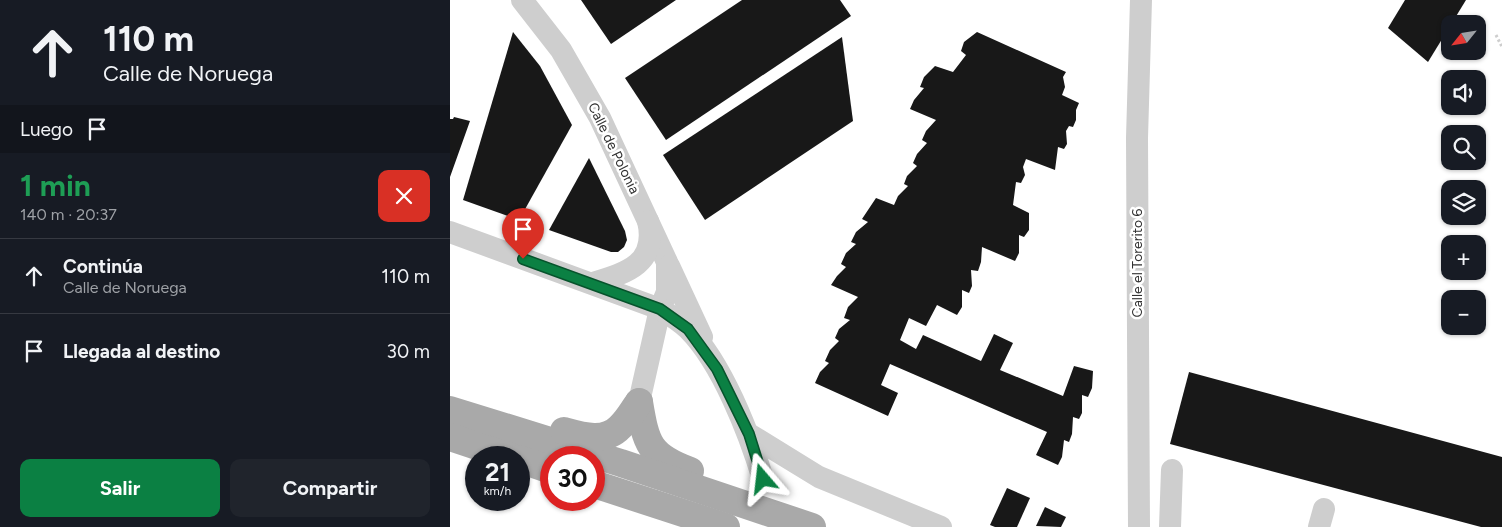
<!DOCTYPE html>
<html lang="es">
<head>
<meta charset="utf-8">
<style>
	:root { --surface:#171b24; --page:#20242c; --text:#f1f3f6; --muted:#9ea1a6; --line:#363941; --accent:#0b8043 }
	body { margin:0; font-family:Figtree,sans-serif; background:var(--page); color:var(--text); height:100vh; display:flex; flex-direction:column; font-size:19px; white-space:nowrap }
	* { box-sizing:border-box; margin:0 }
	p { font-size:16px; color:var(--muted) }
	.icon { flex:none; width:28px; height:28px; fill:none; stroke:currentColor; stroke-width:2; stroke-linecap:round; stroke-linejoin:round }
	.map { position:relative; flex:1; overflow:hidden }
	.details { display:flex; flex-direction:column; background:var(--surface); width:450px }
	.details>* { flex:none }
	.banner { background:#171b24; color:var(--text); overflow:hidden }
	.needle { width:32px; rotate:240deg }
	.fabs { position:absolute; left:991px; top:15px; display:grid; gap:10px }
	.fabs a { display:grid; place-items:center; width:45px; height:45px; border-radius:10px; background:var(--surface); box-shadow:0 1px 4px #0004; font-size:25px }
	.speed { position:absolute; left:15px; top:446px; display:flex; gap:10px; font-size:25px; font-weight:700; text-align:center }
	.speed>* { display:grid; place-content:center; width:65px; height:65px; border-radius:50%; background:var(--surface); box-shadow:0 1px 4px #0004; line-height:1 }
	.speed small { font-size:12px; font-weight:400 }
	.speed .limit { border:8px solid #d22; background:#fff; color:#111 }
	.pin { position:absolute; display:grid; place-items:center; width:42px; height:42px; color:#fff; margin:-51px -21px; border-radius:50% 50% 50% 0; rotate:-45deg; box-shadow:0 0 5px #0007 }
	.pin .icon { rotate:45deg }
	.me { position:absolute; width:55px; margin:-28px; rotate:343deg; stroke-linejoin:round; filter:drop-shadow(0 0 4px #0008) }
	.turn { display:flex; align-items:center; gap:18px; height:105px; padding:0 20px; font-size:22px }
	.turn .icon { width:65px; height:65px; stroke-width:2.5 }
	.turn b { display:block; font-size:35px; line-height:42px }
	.then { display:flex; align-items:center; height:48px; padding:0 20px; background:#0003; gap:10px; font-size:19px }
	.round { display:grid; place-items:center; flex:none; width:52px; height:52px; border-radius:10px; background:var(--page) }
	.overview { display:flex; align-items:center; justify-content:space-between; height:85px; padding:0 20px }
	h1 { font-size:30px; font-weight:700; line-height:38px; color:#1e9e55 }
	.primary-button { display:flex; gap:10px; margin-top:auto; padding:10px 20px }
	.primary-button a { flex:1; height:58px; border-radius:10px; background:var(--accent); color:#fff; font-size:20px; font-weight:700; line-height:58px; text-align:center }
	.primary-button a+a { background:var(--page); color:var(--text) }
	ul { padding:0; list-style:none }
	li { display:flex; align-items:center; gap:15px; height:75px; padding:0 20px; border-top:1px solid var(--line) }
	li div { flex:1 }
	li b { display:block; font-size:19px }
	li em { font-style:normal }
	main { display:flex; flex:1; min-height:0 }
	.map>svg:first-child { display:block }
	.building { fill:#181818 }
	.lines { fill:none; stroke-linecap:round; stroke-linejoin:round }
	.path { stroke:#cecece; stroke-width:3; stroke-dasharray:2.5 2.5; stroke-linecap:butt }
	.minor { stroke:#cecece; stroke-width:22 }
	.major { stroke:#a9a9a9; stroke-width:28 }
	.route-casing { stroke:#07532c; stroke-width:12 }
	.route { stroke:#0b8043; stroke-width:9 }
	.labels { text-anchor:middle; stroke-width:5; stroke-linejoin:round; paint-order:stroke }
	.street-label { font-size:14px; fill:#313131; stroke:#fff }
</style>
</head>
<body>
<main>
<section class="details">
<div class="banner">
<div class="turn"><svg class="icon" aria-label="ahead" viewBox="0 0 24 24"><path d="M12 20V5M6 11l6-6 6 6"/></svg><div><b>110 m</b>Calle de Noruega</div></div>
<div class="then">Luego<svg class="icon" aria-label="arrive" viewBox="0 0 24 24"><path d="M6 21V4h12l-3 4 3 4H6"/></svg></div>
</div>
<div class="overview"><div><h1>1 min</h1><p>140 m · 20:37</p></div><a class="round" style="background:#d93025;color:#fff"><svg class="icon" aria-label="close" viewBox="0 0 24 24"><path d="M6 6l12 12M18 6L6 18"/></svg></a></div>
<ul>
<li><svg class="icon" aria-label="ahead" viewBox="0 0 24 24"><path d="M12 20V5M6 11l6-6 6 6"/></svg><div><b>Continúa</b><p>Calle de Noruega</p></div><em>110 m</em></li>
<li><svg class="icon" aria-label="arrive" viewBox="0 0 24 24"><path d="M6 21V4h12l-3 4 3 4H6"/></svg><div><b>Llegada al destino</b></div><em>30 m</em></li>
</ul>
<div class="primary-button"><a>Salir</a><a>Compartir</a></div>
</section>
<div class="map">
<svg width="1052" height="527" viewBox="0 0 1052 527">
	<rect width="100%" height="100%" fill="#fff"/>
	<g class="building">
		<path d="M 131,0 L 226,0 L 161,44 Z"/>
		<path d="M 292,0 L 390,0 L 401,16 L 216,140 L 175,78 Z"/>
		<path d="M 955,0 L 1016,0 L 978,62 L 938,28 Z"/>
		<path d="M 63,32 L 90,66 L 122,125 L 69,220 L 13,200 Z"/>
		<path d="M 527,32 L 616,72 L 613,77 L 615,87 L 612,95 L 629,103 L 626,110 L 626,120 L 623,127 L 619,126 L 616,131 L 617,144 L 614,149 L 608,147 L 605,170 L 576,159 L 573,167 L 575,175 L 571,183 L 566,182 L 563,205 L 579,213 L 579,230 L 574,237 L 569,235 L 569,253 L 565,261 L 532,247 L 531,262 L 528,271 L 521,270 L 522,286 L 519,293 L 512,290 L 512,307 L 507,315 L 487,305 L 476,326 L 459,318 L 450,340 L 466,349 L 473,335 L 531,361 L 544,334 L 563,343 L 550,370 L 613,396 L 624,366 L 643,371 L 642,388 L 638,397 L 632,395 L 632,413 L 629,419 L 623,417 L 622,434 L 619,442 L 614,440 L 612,457 L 608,465 L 586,455 L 597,432 L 440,364 L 431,385 L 448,393 L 438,416 L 365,383 L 370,372 L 379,363 L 375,361 L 380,350 L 389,341 L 385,338 L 389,329 L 400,320 L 394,318 L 398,307 L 408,297 L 381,285 L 387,276 L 396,267 L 391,264 L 396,253 L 406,244 L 401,242 L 406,232 L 418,222 L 412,219 L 426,198 L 444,205 L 448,196 L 458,186 L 454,184 L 457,176 L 467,166 L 463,163 L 467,154 L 477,143 L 472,140 L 476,131 L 486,120 L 460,109 L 464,100 L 474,88 L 470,87 L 474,77 L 485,66 L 503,72 L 516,55 L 511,51 L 514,42 Z"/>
		<path d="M 392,37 L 403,121 L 255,220 L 213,155 Z"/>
		<path d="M 4,117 L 20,121 L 0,177 L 0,119 L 3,119 Z"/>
		<path d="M 139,158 L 175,231 L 177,240 L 174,247 L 168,252 L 161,252 L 99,230 Z"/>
		<path d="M 739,372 L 1052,457 L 1052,527 L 1031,527 L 720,444 Z"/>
		<path d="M 557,488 L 580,498 L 567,527 L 545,527 L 540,525 Z"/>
		<path d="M 595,507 L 616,517 L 611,527 L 586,526 Z"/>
	</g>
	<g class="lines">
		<path class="path" d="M 1046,35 L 1052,47"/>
		<g class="minor">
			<path d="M 72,0 L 111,50 L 150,118 L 217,262 L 217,292 L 210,309 L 189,402"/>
			<path d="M 0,232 L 210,309 C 220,315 230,321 238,329 C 272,363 299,433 313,479"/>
			<path d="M 219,266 L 252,337"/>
			<path d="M 143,283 C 176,273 208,264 198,221"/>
			<path d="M 299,434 L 369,477 L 491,527"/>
			<path d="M 689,527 L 687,138 L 691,0"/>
			<path d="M 720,527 L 722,470"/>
			<path d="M 869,527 L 874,509"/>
		</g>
		<g class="major">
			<path d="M 189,402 C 196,444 199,456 240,471"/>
			<path d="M 0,410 L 171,463 L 362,527"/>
			<path d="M 114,431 C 132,436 155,443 170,427 C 178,420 183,410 189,402"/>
			<path d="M 0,437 L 63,458"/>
			<path d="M 69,459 L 101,470"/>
			<path d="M 144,484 L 276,527"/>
		</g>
	</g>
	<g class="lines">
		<g class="route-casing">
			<path id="route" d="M 73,259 L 210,309 L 238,329 L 267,369 L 299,434 L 313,479"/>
		</g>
		<use href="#route" class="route"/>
	</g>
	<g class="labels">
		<g class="street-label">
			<text transform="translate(164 148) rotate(64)" y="5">Calle de Polonia</text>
			<text transform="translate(687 263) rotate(-90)" y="5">Calle el Torerito 6</text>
		</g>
	</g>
</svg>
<div class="fabs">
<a><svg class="needle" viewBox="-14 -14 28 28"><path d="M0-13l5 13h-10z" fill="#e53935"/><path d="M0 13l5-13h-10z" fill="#9ea1a6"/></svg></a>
<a><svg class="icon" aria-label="sound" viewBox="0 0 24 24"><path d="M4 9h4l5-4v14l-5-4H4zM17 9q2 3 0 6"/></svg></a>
<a><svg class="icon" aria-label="search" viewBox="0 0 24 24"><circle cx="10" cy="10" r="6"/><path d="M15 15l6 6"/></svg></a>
<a><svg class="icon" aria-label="layers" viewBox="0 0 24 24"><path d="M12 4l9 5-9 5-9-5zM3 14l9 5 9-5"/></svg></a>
<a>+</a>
<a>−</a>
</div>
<div class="speed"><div>21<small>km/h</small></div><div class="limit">30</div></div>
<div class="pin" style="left:73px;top:259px;background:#d93025"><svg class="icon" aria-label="arrive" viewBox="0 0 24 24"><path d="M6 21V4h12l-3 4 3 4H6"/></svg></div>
<svg class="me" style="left:313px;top:479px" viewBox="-20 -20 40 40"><path d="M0-17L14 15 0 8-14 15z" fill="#0b8043" stroke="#fff" stroke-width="4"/></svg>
</div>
</main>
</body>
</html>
